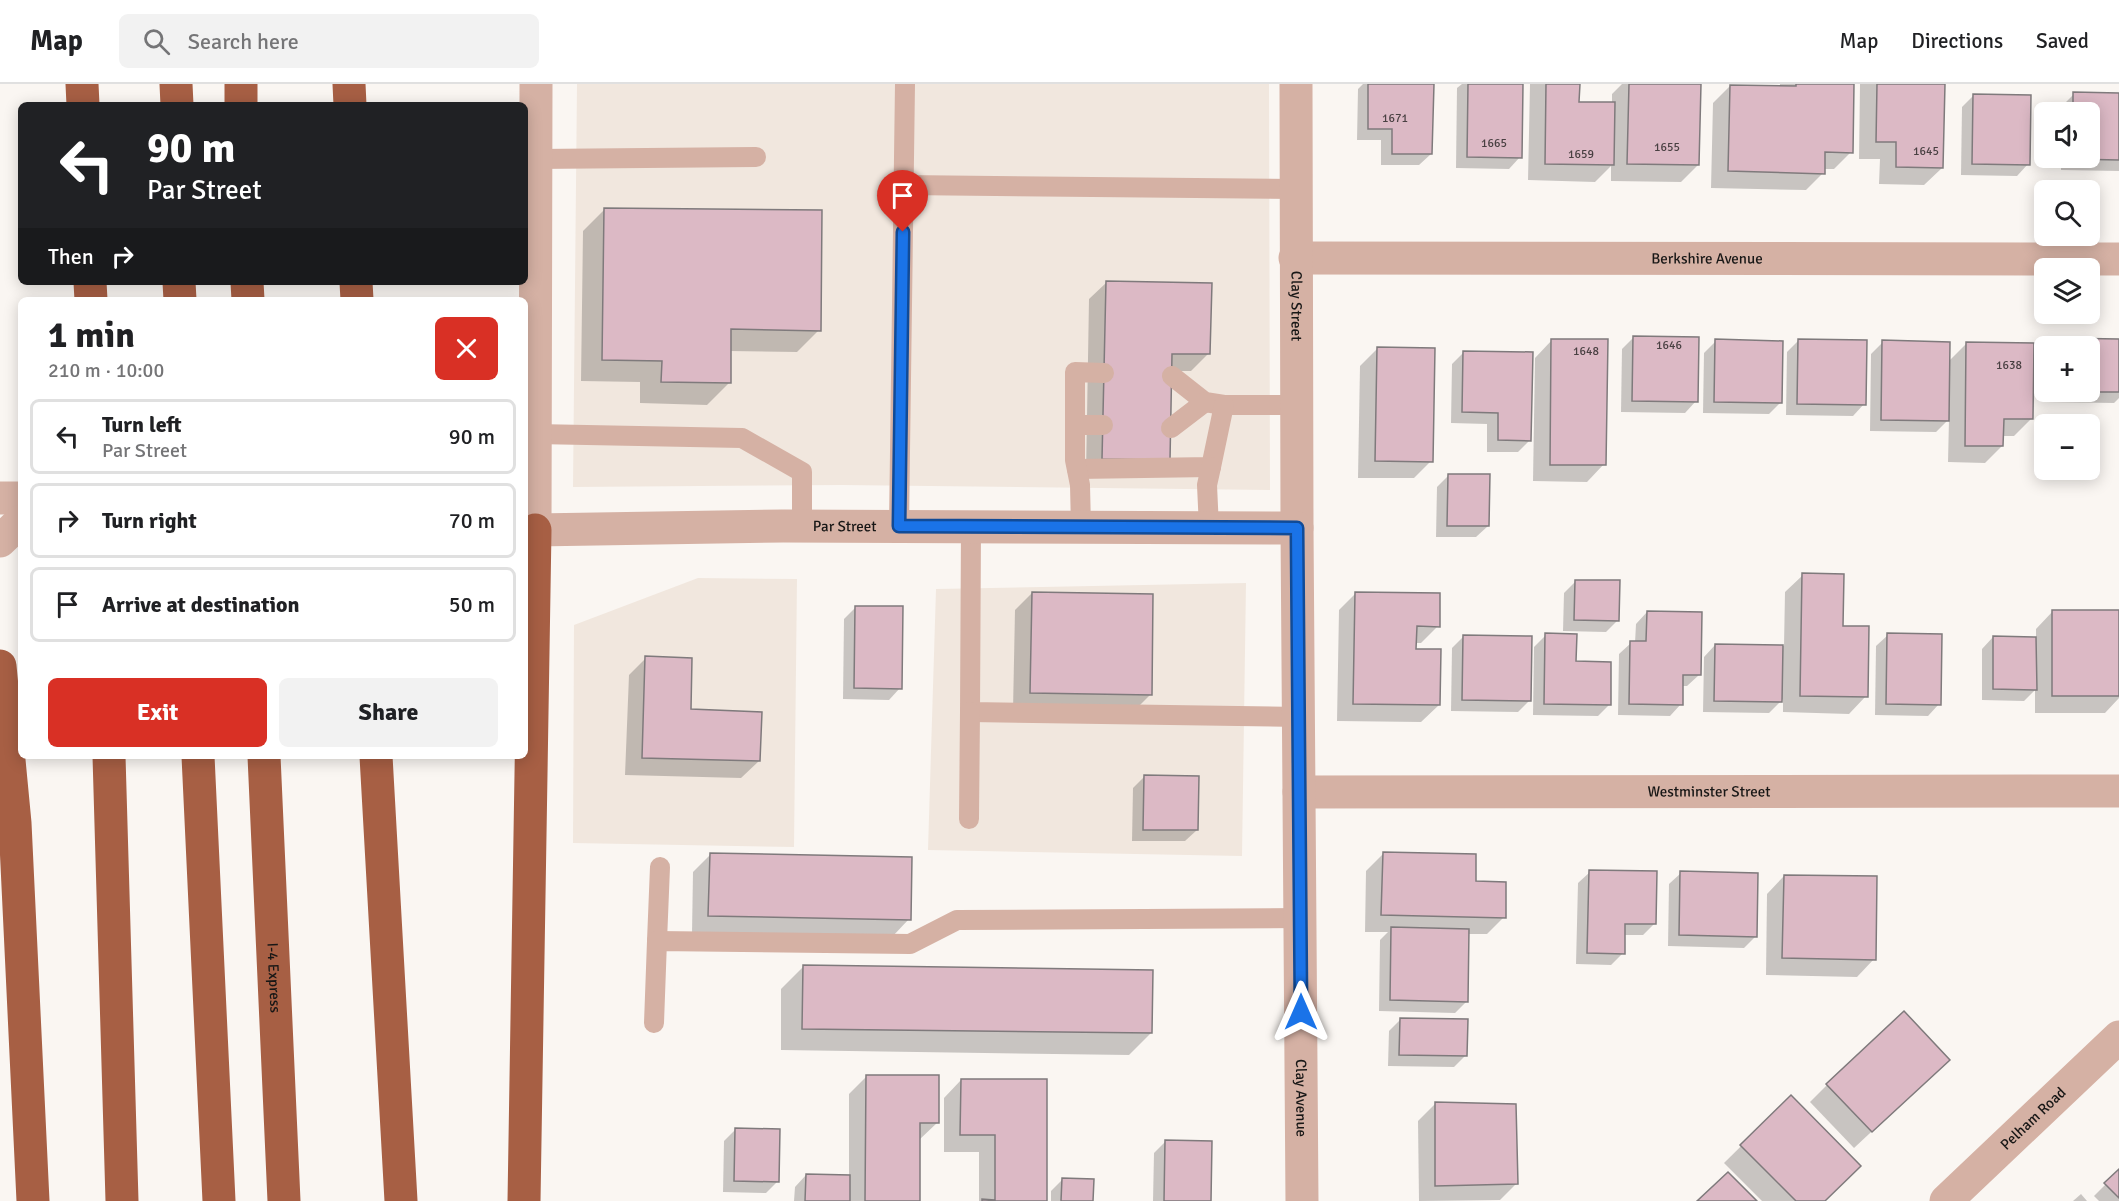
<!DOCTYPE html>
<html lang="en">
<head>
<meta charset="utf-8">
<style>
	:root { --surface:#fff; --page:#f2f2f2; --text:#202124; --muted:#757577; --line:#e0e0e0; --accent:#d93025 }
	body { margin:0; font-family:Signika,sans-serif; background:var(--page); color:var(--text); height:100vh; display:flex; flex-direction:column; font-size:22px; white-space:nowrap }
	* { box-sizing:border-box; margin:0 }
	p { font-size:20px; color:var(--muted) }
	.icon { flex:none; width:33px; height:33px; fill:none; stroke:currentColor; stroke-width:2; stroke-linecap:round; stroke-linejoin:round }
	.map { position:relative; flex:1; overflow:hidden }
	.drawer { position:absolute; left:18px; top:213px; width:510px; height:462px; display:flex; flex-direction:column; background:var(--surface); border-radius:9px; box-shadow:0 3px 15px #0003 }
	.drawer>* { flex:none }
	.hud { position:absolute; left:18px; top:18px; width:510px; height:183px; border-radius:9px; box-shadow:0 3px 15px #0003; background:#202124; color:#fff; overflow:hidden }
	.fabs { position:absolute; left:2034px; top:18px; display:grid; gap:12px }
	.fabs a { display:grid; place-items:center; width:66px; height:66px; border-radius:9px; background:var(--surface); box-shadow:0 3px 15px #0003; font-size:30px }
	.pin { position:absolute; display:grid; place-items:center; width:51px; height:51px; color:#fff; margin:-62px -26px; border-radius:50% 50% 50% 0; rotate:-45deg; box-shadow:0 0 6px #0007 }
	.pin .icon { rotate:45deg }
	.me { position:absolute; width:66px; margin:-33px; rotate:0deg; stroke-linejoin:round; filter:drop-shadow(0 0 4px #0008) }
	.turn { display:flex; align-items:center; gap:21px; height:126px; padding:0 30px; font-size:27px }
	.turn .icon { width:78px; height:78px; stroke-width:2.5 }
	.turn b { display:block; font-size:42px; line-height:51px }
	.then { display:flex; align-items:center; height:57px; padding:0 30px; background:#0003; gap:12px; font-size:22px }
	.round { display:grid; place-items:center; flex:none; width:63px; height:63px; border-radius:9px; background:var(--page) }
	.overview { display:flex; align-items:center; justify-content:space-between; height:102px; padding:0 30px }
	h1 { font-size:36px; font-weight:800; line-height:45px }
	.button { display:flex; gap:12px; margin-top:auto; padding:12px 30px }
	.button a { flex:1; height:69px; border-radius:9px; background:var(--accent); color:#fff; font-size:24px; font-weight:800; line-height:69px; text-align:center }
	.button a+a { background:var(--page); color:var(--text) }
	ul { padding:0; list-style:none }
	li { display:flex; align-items:center; gap:18px; height:75px; margin:0 12px 9px; padding:0 18px; border:3px solid var(--line); border-radius:9px }
	li div { flex:1 }
	li b { display:block; font-size:22px }
	li em { font-style:normal }
	header { display:flex; align-items:center; gap:36px; box-sizing:border-box; height:84px; padding:0 30px; background:var(--surface); border-bottom:2px solid var(--line) }
	header strong { font-size:28px }
	nav { display:flex; gap:33px; margin-inline-start:auto; font-size:21px }
	.search { width:420px; height:54px; background:var(--page); display:flex; align-items:center; gap:15px; box-sizing:border-box; padding:0 21px; border-radius:9px; color:var(--muted); font-size:22px }
	.map>svg:first-child { display:block }
	.built { fill:#f1e7de }
	.shadow { fill:#0003 }
	.building { fill:#dcb9c5; stroke:#7f7a7c; stroke-width:1.5 }
	.lines { fill:none; stroke-linecap:round; stroke-linejoin:round }
	.service { stroke:#d5b1a4; stroke-width:20 }
	.minor { stroke:#d5b1a4; stroke-width:33 }
	.tertiary { stroke:#d5b1a4; stroke-width:33 }
	.motorway { stroke:#a75f44; stroke-width:33 }
	.route-casing { stroke:#114b97; stroke-width:15 }
	.route { stroke:#1a73e8; stroke-width:10 }
	.labels { text-anchor:middle; stroke-width:4.5; stroke-linejoin:round; paint-order:stroke }
	.number-label { font-size:12px; fill:#494042 }
	.street-label { font-size:15px; fill:#181716; stroke:#fff }
</style>
</head>
<body>
<header>
<strong>Map</strong>
<div class="search"><svg class="icon" aria-label="search" viewBox="0 0 24 24"><circle cx="10" cy="10" r="6"/><path d="M15 15l6 6"/></svg>Search here</div>
<nav><a>Map</a><a>Directions</a><a>Saved</a></nav>
</header>
<div class="map">
<svg width="2119" height="1117" viewBox="0 0 2119 1117">
	<rect width="100%" height="100%" fill="#faf6f2"/>
	<g class="built">
		<path d="M 577,0 L 1269,0 L 1270,406 L 842,401 L 573,403 Z"/>
		<path d="M 698,494 L 797,495 L 794,763 L 573,759 L 574,541 Z"/>
		<path d="M 1246,499 L 1242,772 L 928,766 L 936,505 Z"/>
	</g>
	<g class="shadow">
		<path d="M 1363,0 L 1432,0 L 1431,70 L 1419,81 L 1381,81 L 1381,56 L 1357,56 L 1358,5 Z"/>
		<path d="M 1462,0 L 1521,0 L 1520,73 L 1509,85 L 1456,84 L 1457,4 Z"/>
		<path d="M 1530,0 L 1578,0 L 1578,19 L 1612,20 L 1612,10 L 1622,0 L 1699,0 L 1698,81 L 1681,98 L 1611,97 L 1611,82 L 1595,98 L 1528,96 Z"/>
		<path d="M 1780,0 L 1853,0 L 1851,68 L 1834,85 L 1823,85 L 1823,89 L 1806,106 L 1711,104 L 1713,19 L 1730,2 L 1780,4 Z"/>
		<path d="M 1860,0 L 1943,0 L 1942,84 L 1924,101 L 1879,100 L 1880,75 L 1859,75 Z"/>
		<path d="M 2074,10 L 2119,11 L 2119,87 L 2061,86 L 2061,74 L 2090,74 L 2090,28 L 2062,28 L 2062,22 Z"/>
		<path d="M 1974,11 L 2028,80 L 2017,92 L 1961,91 L 1962,23 Z"/>
		<path d="M 605,125 L 819,246 L 797,268 L 729,267 L 729,299 L 707,321 L 640,319 L 640,298 L 581,297 L 583,147 Z"/>
		<path d="M 1107,198 L 1208,270 L 1191,287 L 1170,287 L 1169,376 L 1086,391 L 1089,215 Z"/>
		<path d="M 1633,254 L 1696,317 L 1685,329 L 1621,328 L 1622,265 Z"/>
		<path d="M 1552,256 L 1604,380 L 1587,398 L 1533,397 L 1535,274 Z"/>
		<path d="M 1799,256 L 1864,320 L 1853,332 L 1786,331 L 1787,268 Z"/>
		<path d="M 2058,256 L 2119,257 L 2119,314 L 2114,319 L 2046,318 L 2046,308 L 2090,308 L 2090,262 L 2051,262 Z"/>
		<path d="M 1716,257 L 1780,319 L 1769,330 L 1703,329 L 1704,269 Z"/>
		<path d="M 1883,258 L 1948,278 L 1967,259 L 2031,335 L 2014,352 L 2002,352 L 2002,362 L 1985,379 L 1948,378 L 1949,335 L 1936,348 L 1870,347 L 1871,270 Z"/>
		<path d="M 1377,265 L 1431,377 L 1414,394 L 1358,394 L 1360,282 Z"/>
		<path d="M 1464,268 L 1530,356 L 1518,368 L 1487,368 L 1487,340 L 1451,339 L 1452,280 Z"/>
		<path d="M 1449,391 L 1488,442 L 1476,453 L 1436,453 L 1437,403 Z"/>
		<path d="M 1803,491 L 1841,543 L 1866,612 L 1849,630 L 1783,628 L 1783,615 L 1769,629 L 1703,628 L 1704,573 L 1715,561 L 1784,562 L 1785,508 Z"/>
		<path d="M 1576,497 L 1618,536 L 1606,548 L 1563,547 L 1564,509 Z"/>
		<path d="M 1032,509 L 1150,611 L 1133,628 L 1013,626 L 1015,526 Z"/>
		<path d="M 1356,509 L 1438,542 L 1421,559 L 1415,559 L 1415,566 L 1439,621 L 1421,638 L 1337,637 L 1339,526 Z"/>
		<path d="M 856,523 L 900,604 L 889,616 L 843,615 L 844,535 Z"/>
		<path d="M 2053,527 L 2119,527 L 2119,614 L 2105,629 L 2035,629 L 2035,606 L 2024,617 L 1982,616 L 1982,565 L 1993,553 L 2036,554 L 2036,545 Z"/>
		<path d="M 1647,528 L 1699,591 L 1687,602 L 1682,602 L 1681,620 L 1670,632 L 1618,631 L 1619,570 L 1631,559 L 1635,559 L 1636,540 Z"/>
		<path d="M 1546,551 L 1575,579 L 1609,621 L 1598,632 L 1533,631 L 1534,563 Z"/>
		<path d="M 1888,551 L 1939,620 L 1928,632 L 1875,631 L 1876,562 Z"/>
		<path d="M 1463,553 L 1530,616 L 1518,628 L 1451,627 L 1452,564 Z"/>
		<path d="M 646,574 L 689,627 L 759,677 L 741,694 L 625,691 L 629,591 Z"/>
		<path d="M 1145,692 L 1197,746 L 1185,757 L 1132,757 L 1133,704 Z"/>
		<path d="M 1383,770 L 1474,799 L 1504,833 L 1487,850 L 1468,850 L 1467,917 L 1455,929 L 1379,927 L 1380,856 L 1388,848 L 1365,848 L 1366,787 Z"/>
		<path d="M 710,771 L 909,835 L 892,853 L 692,849 L 693,788 Z"/>
		<path d="M 1590,788 L 1654,840 L 1643,851 L 1623,851 L 1623,869 L 1611,881 L 1576,880 L 1578,799 Z"/>
		<path d="M 1681,789 L 1756,852 L 1744,864 L 1668,862 L 1669,800 Z"/>
		<path d="M 1784,792 L 1874,875 L 1857,893 L 1766,891 L 1767,810 Z"/>
		<path d="M 803,883 L 1151,949 L 1129,971 L 781,966 L 781,905 Z"/>
		<path d="M 1401,935 L 1466,971 L 1454,983 L 1388,982 L 1389,947 Z"/>
		<path d="M 866,993 L 938,1038 L 919,1056 L 918,1117 L 794,1117 L 795,1103 L 806,1091 L 849,1092 L 849,1010 Z"/>
		<path d="M 1930,993 L 1854,1064 L 1810,1018 L 1827,1001 Z"/>
		<path d="M 961,996 L 1045,1117 L 979,1117 L 979,1068 L 944,1068 L 944,1014 Z"/>
		<path d="M 1791,1013 L 1823,1117 L 1762,1117 L 1724,1079 Z"/>
		<path d="M 1435,1020 L 1517,1099 L 1500,1116 L 1419,1117 L 1418,1037 Z"/>
		<path d="M 735,1046 L 778,1097 L 766,1109 L 723,1108 L 724,1057 Z"/>
		<path d="M 1166,1057 L 1209,1117 L 1153,1117 L 1154,1069 Z"/>
		<path d="M 2119,1087 L 2119,1117 L 2099,1117 L 2094,1112 Z"/>
		<path d="M 1062,1096 L 1092,1117 L 1051,1117 L 1051,1107 Z"/>
		<path d="M 2081,1110 L 2087,1117 L 2073,1117 Z"/>
	</g>
	<g class="building">
		<path d="M 1368,0 L 1434,0 L 1432,70 L 1392,70 L 1392,45 L 1368,45 Z"/>
		<path d="M 1468,0 L 1523,0 L 1522,74 L 1467,73 Z"/>
		<path d="M 1546,0 L 1580,0 L 1579,18 L 1615,18 L 1614,81 L 1545,80 Z"/>
		<path d="M 1629,0 L 1701,0 L 1699,81 L 1627,80 Z"/>
		<path d="M 1796,0 L 1854,0 L 1853,69 L 1825,68 L 1825,90 L 1728,87 L 1730,1 L 1796,2 Z"/>
		<path d="M 1877,0 L 1945,0 L 1943,84 L 1896,83 L 1896,58 L 1876,58 Z"/>
		<path d="M 2073,8 L 2119,9 L 2119,76 L 2072,75 L 2090,74 L 2090,28 L 2073,28 Z"/>
		<path d="M 1973,10 L 2031,11 L 2030,81 L 1972,80 Z"/>
		<path d="M 604,124 L 822,126 L 821,247 L 731,245 L 731,299 L 661,298 L 662,277 L 602,276 Z"/>
		<path d="M 1106,197 L 1212,199 L 1210,270 L 1172,270 L 1170,376 L 1102,375 Z"/>
		<path d="M 1633,252 L 1699,253 L 1698,318 L 1632,317 Z"/>
		<path d="M 2057,254 L 2119,255 L 2119,308 L 2082,308 L 2090,308 L 2090,262 L 2057,262 Z"/>
		<path d="M 1551,255 L 1608,255 L 1606,381 L 1550,381 Z"/>
		<path d="M 1715,255 L 1783,257 L 1782,319 L 1714,318 Z"/>
		<path d="M 1798,255 L 1867,256 L 1866,321 L 1797,320 Z"/>
		<path d="M 1882,256 L 1950,258 L 1949,337 L 1881,336 Z"/>
		<path d="M 1966,258 L 2034,259 L 2033,335 L 2004,335 L 2003,362 L 1965,362 Z"/>
		<path d="M 1377,263 L 1435,264 L 1433,378 L 1375,377 Z"/>
		<path d="M 1463,267 L 1533,268 L 1531,357 L 1498,356 L 1498,329 L 1462,328 Z"/>
		<path d="M 1448,390 L 1490,390 L 1489,442 L 1447,442 Z"/>
		<path d="M 1802,489 L 1844,490 L 1843,542 L 1869,542 L 1868,613 L 1800,612 Z"/>
		<path d="M 1575,496 L 1620,496 L 1619,537 L 1574,536 Z"/>
		<path d="M 1032,508 L 1153,510 L 1152,611 L 1030,609 Z"/>
		<path d="M 1355,508 L 1440,509 L 1440,543 L 1417,542 L 1416,565 L 1441,565 L 1440,621 L 1353,620 Z"/>
		<path d="M 855,522 L 903,522 L 902,605 L 854,604 Z"/>
		<rect x="2052" y="526" width="67" height="86"/>
		<path d="M 1647,527 L 1702,528 L 1701,591 L 1683,591 L 1683,621 L 1629,620 L 1630,557 L 1646,557 Z"/>
		<path d="M 1545,549 L 1577,550 L 1576,577 L 1611,578 L 1611,621 L 1544,620 Z"/>
		<path d="M 1887,549 L 1942,550 L 1941,621 L 1886,620 Z"/>
		<path d="M 1463,551 L 1532,552 L 1531,617 L 1462,616 Z"/>
		<path d="M 1993,552 L 2036,553 L 2037,606 L 1993,605 Z"/>
		<path d="M 1715,560 L 1783,561 L 1782,618 L 1714,617 Z"/>
		<path d="M 645,572 L 692,574 L 691,625 L 762,628 L 760,677 L 642,674 Z"/>
		<path d="M 1144,691 L 1199,692 L 1198,746 L 1143,746 Z"/>
		<path d="M 1383,768 L 1476,770 L 1476,797 L 1506,798 L 1506,834 L 1381,831 Z"/>
		<path d="M 710,769 L 912,773 L 911,836 L 708,832 Z"/>
		<path d="M 1589,786 L 1657,787 L 1656,840 L 1625,840 L 1625,870 L 1587,869 Z"/>
		<path d="M 1680,787 L 1758,789 L 1757,853 L 1679,851 Z"/>
		<path d="M 1784,791 L 1877,792 L 1876,876 L 1782,874 Z"/>
		<path d="M 1391,843 L 1469,845 L 1468,918 L 1390,916 Z"/>
		<path d="M 803,881 L 1153,886 L 1152,949 L 802,945 Z"/>
		<path d="M 1904,927 L 1950,976 L 1872,1048 L 1826,1000 Z"/>
		<path d="M 1400,934 L 1468,935 L 1467,972 L 1399,971 Z"/>
		<path d="M 866,991 L 939,991 L 939,1039 L 920,1039 L 920,1117 L 865,1117 Z"/>
		<path d="M 961,995 L 1047,995 L 1047,1117 L 982,1117 L 982,1115 L 995,1116 L 995,1051 L 960,1051 Z"/>
		<path d="M 1791,1011 L 1861,1082 L 1825,1117 L 1796,1117 L 1740,1061 Z"/>
		<path d="M 1435,1018 L 1516,1020 L 1518,1100 L 1435,1102 Z"/>
		<path d="M 735,1044 L 780,1045 L 779,1098 L 734,1097 Z"/>
		<path d="M 1165,1056 L 1212,1057 L 1211,1117 L 1164,1117 Z"/>
		<path d="M 2119,1085 L 2119,1114 L 2104,1099 Z"/>
		<path d="M 1728,1088 L 1757,1117 L 1697,1117 Z"/>
		<path d="M 806,1090 L 850,1091 L 850,1117 L 805,1117 Z"/>
		<path d="M 1062,1094 L 1094,1095 L 1093,1117 L 1061,1117 Z"/>
	</g>
	<g class="lines">
		<g class="service">
			<path d="M 536,75 L 756,73"/>
			<path d="M 904,101 L 1296,105"/>
			<path d="M 1172,292 L 1205,318 L 1224,321 L 1296,321"/>
			<path d="M 1075,341 L 1103,341"/>
			<path d="M 1171,344 L 1205,318"/>
			<path d="M 535,350 L 742,354 L 802,388 L 802,443"/>
			<path d="M 1077,385 L 1211,383 L 1224,321"/>
			<path d="M 899,442 L 905,0"/>
			<path d="M 971,443 L 970,628 L 1299,633"/>
			<path d="M 1081,443 L 1080,401 L 1075,376 L 1075,288 L 1104,289"/>
			<path d="M 1209,444 L 1207,401 L 1211,383"/>
			<path d="M 969,735 L 970,628"/>
			<path d="M 657,857 L 660,783"/>
			<path d="M 654,939 L 657,857 L 910,860 L 957,836 L 1300,834"/>
		</g>
		<g class="minor">
			<path id="s1" d="M 1295,174 L 2119,175"/>
			<path d="M 535,446 L 536,0"/>
			<path id="s2" d="M 1299,708 L 2119,707"/>
			<path id="s3" d="M 1946,1117 L 2119,953"/>
		</g>
		<g class="tertiary">
			<path id="s4" d="M 1296,0 L 1297,444 L 1302,1117"/>
			<path d="M 0,414 L 21,414"/>
			<path id="s5" d="M 525,448 L 535,446 L 783,442 L 1297,444"/>
			<path d="M 0,457 L 21,437"/>
		</g>
		<g class="motorway">
			<path d="M 82,0 L 83,21"/>
			<path d="M 176,0 L 177,21"/>
			<path d="M 241,0 L 241,21"/>
			<path d="M 349,0 L 350,21"/>
			<path d="M 90,198 L 91,216"/>
			<path d="M 179,198 L 180,216"/>
			<path d="M 247,198 L 248,216"/>
			<path d="M 356,198 L 357,216"/>
			<path d="M 0,582 L 15,739 L 33,1117"/>
			<path d="M 109,672 L 122,1117"/>
			<path d="M 198,672 L 219,1117"/>
			<path id="s6" d="M 264,672 L 284,1117"/>
			<path d="M 376,672 L 401,1117"/>
			<path d="M 524,1117 L 535,446"/>
		</g>
	</g>
	<g class="lines">
		<g class="route-casing">
			<path id="route" d="M 903,148 L 899,442 L 1297,444 L 1301,928"/>
		</g>
		<use href="#route" class="route"/>
	</g>
	<g class="labels">
		<g class="number-label">
			<text x="1395" y="38">1671</text>
			<text x="1494" y="63">1665</text>
			<text x="1667" y="67">1655</text>
			<text x="1926" y="71">1645</text>
			<text x="1581" y="74">1659</text>
			<text x="1669" y="265">1646</text>
			<text x="1586" y="271">1648</text>
			<text x="2009" y="285">1638</text>
		</g>
		<g class="street-label">
			<text dy="5" stroke="none"><textPath href="#s1" startOffset="412">Berkshire Avenue</textPath></text>
			<text dy="5" stroke="none"><textPath href="#s4" startOffset="222">Clay Street</textPath></text>
			<text dy="5" stroke="none"><textPath href="#s5" startOffset="320">Par Street</textPath></text>
			<text dy="5" stroke="none"><textPath href="#s2" startOffset="410">Westminster Street</textPath></text>
			<text dy="5" stroke="none"><textPath href="#s6" startOffset="222">I-4 Express</textPath></text>
			<text dy="5" stroke="none"><textPath href="#s4" startOffset="1014">Clay Avenue</textPath></text>
			<text dy="5" stroke="none"><textPath href="#s3" startOffset="120">Pelham Road</textPath></text>
		</g>
	</g>
</svg>
<div class="fabs">
<a><svg class="icon" aria-label="sound" viewBox="0 0 24 24"><path d="M4 9h4l5-4v14l-5-4H4zM17 9q2 3 0 6"/></svg></a>
<a><svg class="icon" aria-label="search" viewBox="0 0 24 24"><circle cx="10" cy="10" r="6"/><path d="M15 15l6 6"/></svg></a>
<a><svg class="icon" aria-label="layers" viewBox="0 0 24 24"><path d="M12 4l9 5-9 5-9-5zM3 14l9 5 9-5"/></svg></a>
<a>+</a>
<a>−</a>
</div>
<div class="pin" style="left:903px;top:148px;background:#d93025"><svg class="icon" aria-label="arrive" viewBox="0 0 24 24"><path d="M6 21V4h12l-3 4 3 4H6"/></svg></div>
<svg class="me" style="left:1301px;top:928px" viewBox="-20 -20 40 40"><path d="M0-17L14 15 0 8-14 15z" fill="#1a73e8" stroke="#fff" stroke-width="4"/></svg>
<div class="hud">
<div class="turn"><svg class="icon" aria-label="left" viewBox="0 0 24 24"><path d="M17 20v-9H6M10 6l-5 5 5 5"/></svg><div><b>90 m</b>Par Street</div></div>
<div class="then">Then<svg class="icon" aria-label="right" viewBox="0 0 24 24"><path d="M7 20v-9h11M14 6l5 5-5 5"/></svg></div>
</div>
<section class="drawer">
<div class="overview"><div><h1>1 min</h1><p>210 m · 10:00</p></div><a class="round" style="background:#d93025;color:#fff"><svg class="icon" aria-label="close" viewBox="0 0 24 24"><path d="M6 6l12 12M18 6L6 18"/></svg></a></div>
<ul>
<li><svg class="icon" aria-label="left" viewBox="0 0 24 24"><path d="M17 20v-9H6M10 6l-5 5 5 5"/></svg><div><b>Turn left</b><p>Par Street</p></div><em>90 m</em></li>
<li><svg class="icon" aria-label="right" viewBox="0 0 24 24"><path d="M7 20v-9h11M14 6l5 5-5 5"/></svg><div><b>Turn right</b></div><em>70 m</em></li>
<li><svg class="icon" aria-label="arrive" viewBox="0 0 24 24"><path d="M6 21V4h12l-3 4 3 4H6"/></svg><div><b>Arrive at destination</b></div><em>50 m</em></li>
</ul>
<div class="button"><a>Exit</a><a>Share</a></div>
</section>
</div>
</body>
</html>
